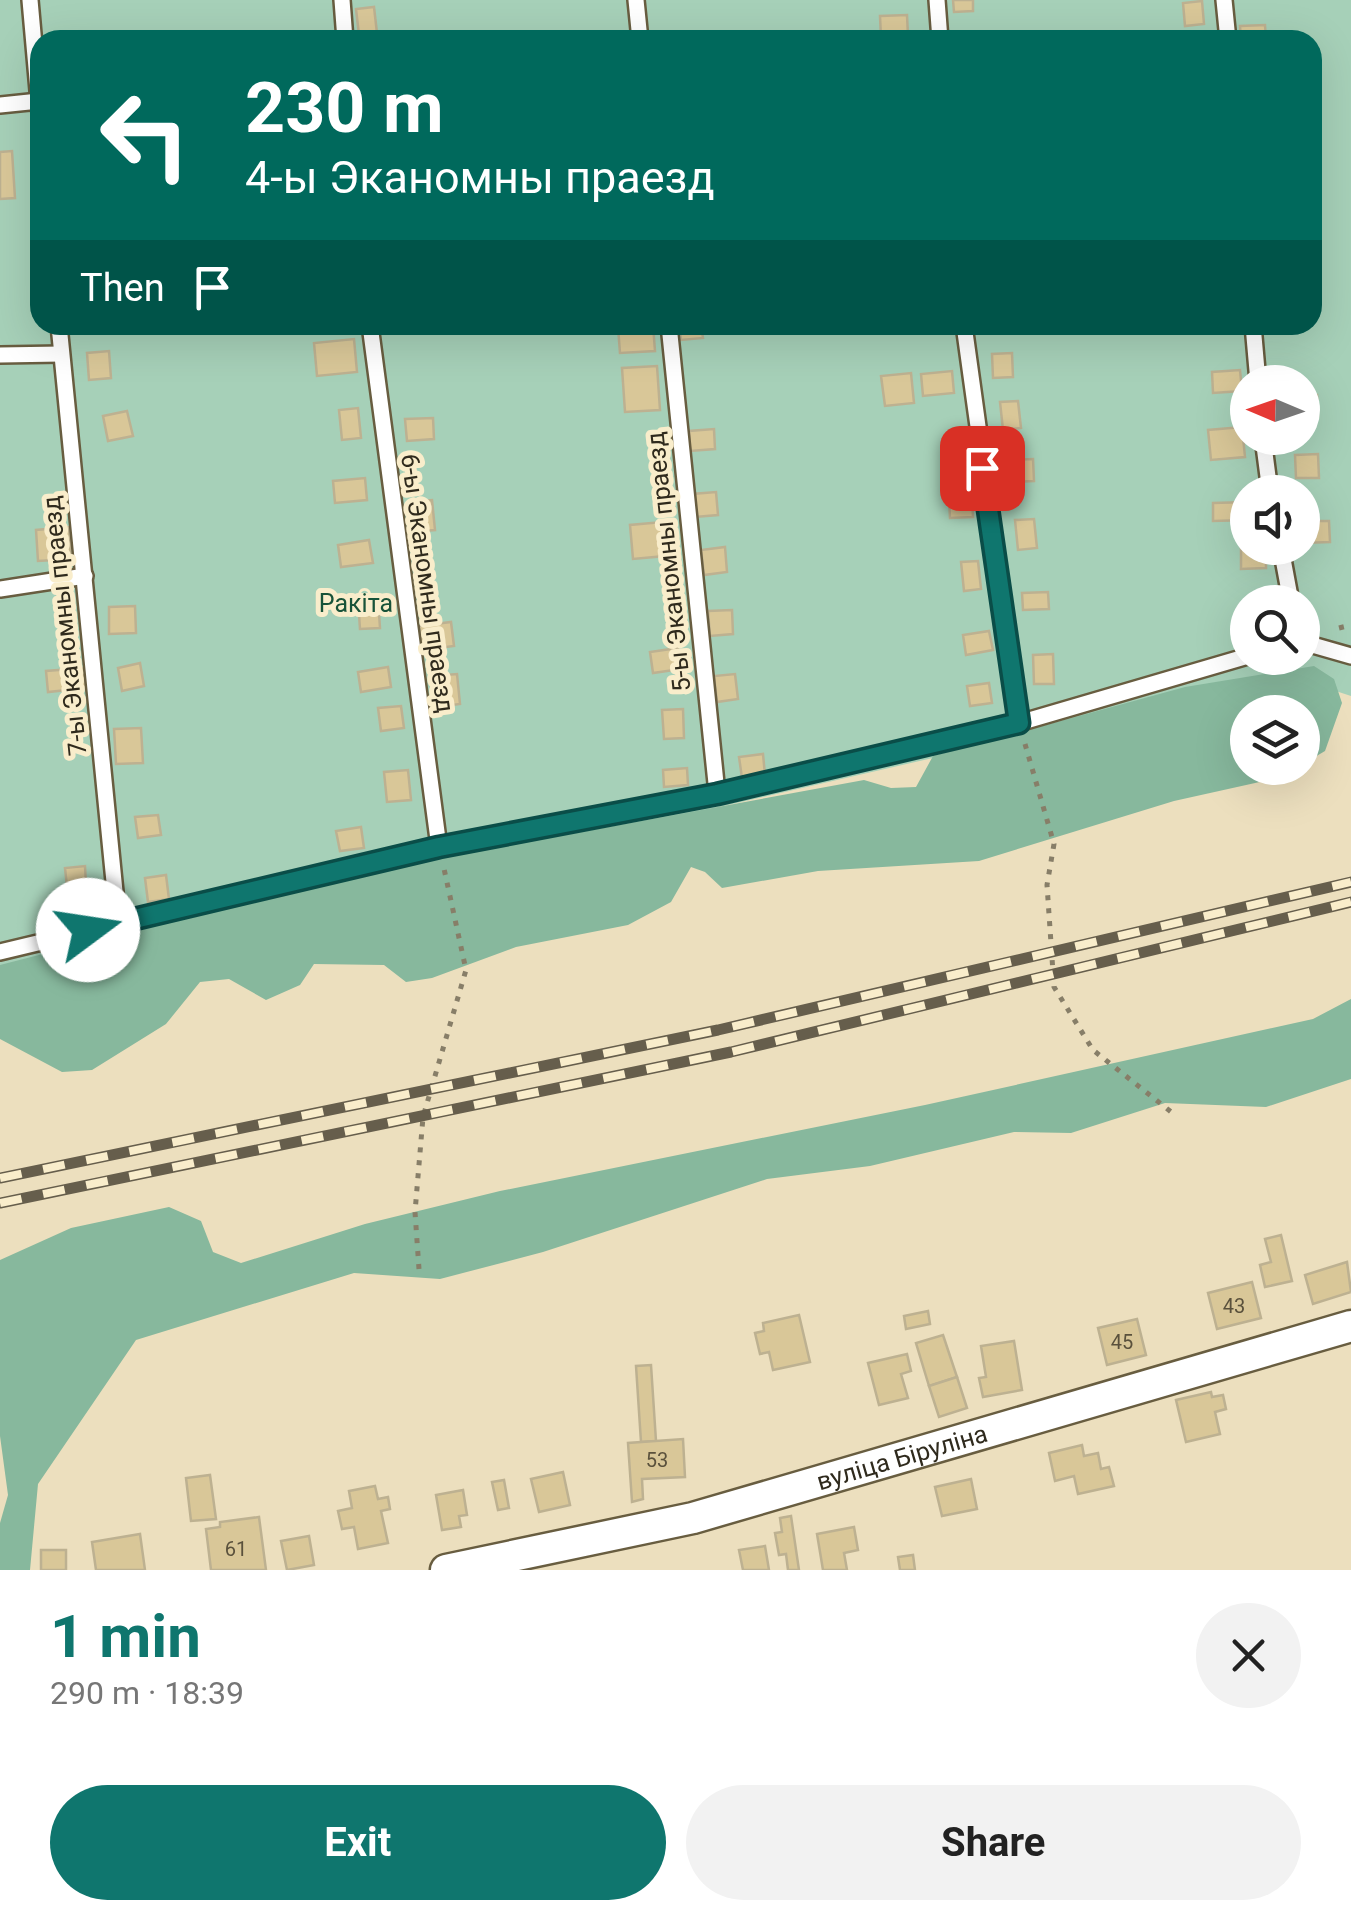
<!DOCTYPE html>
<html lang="en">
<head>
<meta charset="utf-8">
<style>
	:root { --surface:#fff; --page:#f2f2f2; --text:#222; --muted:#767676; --accent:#0f766e }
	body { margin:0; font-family:Roboto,sans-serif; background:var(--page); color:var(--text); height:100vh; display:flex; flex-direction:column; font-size:38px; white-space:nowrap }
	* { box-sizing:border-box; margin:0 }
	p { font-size:32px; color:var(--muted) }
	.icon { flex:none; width:55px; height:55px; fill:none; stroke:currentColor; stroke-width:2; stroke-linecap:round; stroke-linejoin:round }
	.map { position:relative; height:1570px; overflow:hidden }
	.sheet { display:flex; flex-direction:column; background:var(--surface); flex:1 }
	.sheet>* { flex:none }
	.guide { position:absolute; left:30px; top:30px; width:1292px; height:305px; border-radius:30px; box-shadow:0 10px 40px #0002; background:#00695c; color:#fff; overflow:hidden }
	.needle { width:65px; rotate:272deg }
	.controls { position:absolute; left:1230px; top:365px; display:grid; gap:20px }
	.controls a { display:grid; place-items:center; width:90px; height:90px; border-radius:50%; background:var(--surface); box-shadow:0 10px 40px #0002; font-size:50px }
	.pin { position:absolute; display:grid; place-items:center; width:85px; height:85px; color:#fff; margin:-42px; border-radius:20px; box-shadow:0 5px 15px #0006 }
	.me { position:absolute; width:110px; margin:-55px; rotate:76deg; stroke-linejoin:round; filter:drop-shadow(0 0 8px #0008) }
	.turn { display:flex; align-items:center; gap:35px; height:210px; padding:0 50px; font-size:45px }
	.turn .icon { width:130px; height:130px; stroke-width:2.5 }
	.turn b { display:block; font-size:70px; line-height:85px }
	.then { display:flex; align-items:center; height:95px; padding:0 50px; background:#0003; gap:20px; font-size:38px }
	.round { display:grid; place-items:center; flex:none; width:105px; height:105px; border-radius:52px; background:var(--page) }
	.overview { display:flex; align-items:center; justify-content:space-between; height:170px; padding:0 50px }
	h1 { font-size:60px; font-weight:700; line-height:75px; color:var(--accent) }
	.button { display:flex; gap:20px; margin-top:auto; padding:20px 50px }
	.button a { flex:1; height:115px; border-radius:60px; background:var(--accent); color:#fff; font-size:40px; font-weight:700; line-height:115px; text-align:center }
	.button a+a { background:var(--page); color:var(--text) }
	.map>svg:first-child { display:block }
	.green { fill:#a6d0b8; fill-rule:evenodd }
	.forest { fill:#87b89d }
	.building { fill:#d9c798; stroke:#bdb191; stroke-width:2.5 }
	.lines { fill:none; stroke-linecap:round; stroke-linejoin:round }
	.lane-casing { stroke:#685d40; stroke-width:20 }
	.street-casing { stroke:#685d40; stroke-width:35 }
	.path { stroke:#877e68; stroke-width:5; stroke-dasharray:5 8; stroke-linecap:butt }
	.lane { stroke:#fff; stroke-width:15 }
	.street { stroke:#fff; stroke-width:30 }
	.rail-casing { stroke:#665e4c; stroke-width:11 }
	.rail { stroke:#f9edcb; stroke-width:8; stroke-dasharray:22; stroke-linecap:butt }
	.route-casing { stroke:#0a4d48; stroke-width:25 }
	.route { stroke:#0f766e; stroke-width:18 }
	.labels { text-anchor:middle; stroke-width:10; stroke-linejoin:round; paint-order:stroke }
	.number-label { font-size:20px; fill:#5a513c }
	.street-label { font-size:25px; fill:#2f2a1d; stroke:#f9edcb }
	.park-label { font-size:25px; fill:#185339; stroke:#f9edcb }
</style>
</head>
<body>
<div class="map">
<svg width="1351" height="1570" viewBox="0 0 1351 1570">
	<rect width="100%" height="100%" fill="#ecdfbe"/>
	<path class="green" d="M 0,0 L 1351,0 L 1351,696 L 1290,676 L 0,972 ZM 40,40 L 1312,40 L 1312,325 L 40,325 ZM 1248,382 L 1302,382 L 1302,438 L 1248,438 ZM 1248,492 L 1302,492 L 1302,548 L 1248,548 ZM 1248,602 L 1302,602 L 1302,658 L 1248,658 Z"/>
	<g class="forest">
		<path d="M 1314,666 L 1334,679 L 1342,703 L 1325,751 L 1303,764 L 1302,712 L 1248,712 L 1248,768 L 1297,768 L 1278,778 L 1174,801 L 979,861 L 818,871 L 722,888 L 705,872 L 691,867 L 671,902 L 628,925 L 516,947 L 432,978 L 406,982 L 384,965 L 314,964 L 300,985 L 266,1000 L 229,979 L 200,982 L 166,1024 L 92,1070 L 62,1072 L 0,1039 L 0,965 L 358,873 L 864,780 L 891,788 L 916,787 L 933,756 L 1185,687 Z"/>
		<path d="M 1351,999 L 1351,1079 L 1266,1107 L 1165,1103 L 1071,1133 L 1014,1132 L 870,1166 L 767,1179 L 543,1252 L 440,1279 L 354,1273 L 136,1340 L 38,1484 L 30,1570 L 0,1570 L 0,1523 L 8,1495 L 0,1436 L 0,1260 L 71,1228 L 169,1207 L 201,1221 L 213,1252 L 241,1263 L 365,1224 L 500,1191 L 925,1105 L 1313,1019 Z"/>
	</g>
	<g class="building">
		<path d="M 953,0 L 973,0 L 973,11 L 954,12 Z"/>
		<path d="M 1202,1 L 1204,24 L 1185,26 L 1183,3 Z"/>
		<path d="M 374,7 L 377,33 L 359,35 L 356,9 Z"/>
		<path d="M 907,15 L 908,36 L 881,38 L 880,16 Z"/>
		<path d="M 1265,25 L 1266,40 L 1241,40 L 1240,26 Z"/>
		<path d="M 12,151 L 15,198 L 0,199 L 0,152 Z"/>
		<path d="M 653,325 L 655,351 L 620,353 L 618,327 Z"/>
		<path d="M 679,325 L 701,325 L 703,338 L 681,340 Z"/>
		<path d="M 1205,325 L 1231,325 L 1232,330 L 1206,333 Z"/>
		<path d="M 354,339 L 357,372 L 317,376 L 314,343 Z"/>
		<path d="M 109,351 L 111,378 L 89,380 L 87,353 Z"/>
		<path d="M 1012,353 L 1013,377 L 993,378 L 992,354 Z"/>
		<path d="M 657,366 L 660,410 L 625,412 L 622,368 Z"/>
		<path d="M 1240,370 L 1242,391 L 1213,393 L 1212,372 Z"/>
		<path d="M 952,371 L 954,393 L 923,396 L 921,374 Z"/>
		<path d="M 911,373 L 914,403 L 885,406 L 881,376 Z"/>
		<path d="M 1302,395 L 1317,395 L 1318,416 L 1302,417 Z"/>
		<path d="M 1018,401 L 1021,428 L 1003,430 L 1000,402 Z"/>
		<path d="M 358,408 L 361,438 L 342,440 L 339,410 Z"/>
		<path d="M 127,411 L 133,436 L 108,441 L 103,416 Z"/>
		<path d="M 433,418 L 434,439 L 407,441 L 405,419 Z"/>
		<path d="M 1242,427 L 1245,457 L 1211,460 L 1208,430 Z"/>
		<path d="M 714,429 L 715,449 L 690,451 L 689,431 Z"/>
		<path d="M 964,434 L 967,463 L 948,465 L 945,435 Z"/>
		<path d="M 1318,454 L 1319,478 L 1296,478 L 1295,455 Z"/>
		<path d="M 1033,459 L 1034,481 L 1011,482 L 1010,460 Z"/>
		<path d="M 365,478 L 367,500 L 335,503 L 333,481 Z"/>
		<path d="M 716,492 L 718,515 L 695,517 L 692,494 Z"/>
		<path d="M 972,498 L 973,517 L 950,518 L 949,500 Z"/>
		<path d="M 432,500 L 435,530 L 411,532 L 409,502 Z"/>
		<path d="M 1248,502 L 1248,520 L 1213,521 L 1213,503 Z"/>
		<path d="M 1034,519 L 1037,548 L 1018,550 L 1015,520 Z"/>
		<path d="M 1302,521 L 1329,521 L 1330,542 L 1302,543 Z"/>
		<path d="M 662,522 L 665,556 L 633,559 L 630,525 Z"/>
		<path d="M 69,527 L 71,559 L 38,561 L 36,530 Z"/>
		<path d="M 369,540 L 373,563 L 341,567 L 338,545 Z"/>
		<path d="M 725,547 L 727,572 L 704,575 L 701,550 Z"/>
		<path d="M 1241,548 L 1266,548 L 1266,568 L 1241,569 Z"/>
		<path d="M 978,561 L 981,589 L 964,591 L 961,562 Z"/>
		<path d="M 1048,592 L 1049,609 L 1023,610 L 1022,593 Z"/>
		<path d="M 378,598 L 380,628 L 360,629 L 358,599 Z"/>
		<path d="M 135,606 L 136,633 L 109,634 L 109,607 Z"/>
		<path d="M 732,610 L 733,634 L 710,636 L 708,611 Z"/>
		<path d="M 1235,614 L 1248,614 L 1248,638 L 1237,639 Z"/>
		<path d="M 451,622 L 454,646 L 422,650 L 419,626 Z"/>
		<path d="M 989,631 L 993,650 L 966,655 L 963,635 Z"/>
		<path d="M 678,648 L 681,669 L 653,673 L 650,652 Z"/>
		<path d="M 1053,654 L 1054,684 L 1034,684 L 1033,655 Z"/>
		<path d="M 140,663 L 144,686 L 122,691 L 118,668 Z"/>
		<path d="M 388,667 L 391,687 L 361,692 L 358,672 Z"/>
		<path d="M 84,668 L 86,688 L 48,692 L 46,671 Z"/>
		<path d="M 457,674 L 460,704 L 436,707 L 434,676 Z"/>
		<path d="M 735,674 L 738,699 L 717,702 L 714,676 Z"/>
		<path d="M 989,683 L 992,703 L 970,706 L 967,686 Z"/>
		<path d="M 401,706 L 404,728 L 381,731 L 378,708 Z"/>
		<path d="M 683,709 L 684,738 L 664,739 L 662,710 Z"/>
		<path d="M 141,728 L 143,763 L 116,764 L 114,729 Z"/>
		<path d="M 763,754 L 765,775 L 742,778 L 739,757 Z"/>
		<path d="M 687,768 L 688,785 L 664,787 L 663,770 Z"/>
		<path d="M 408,770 L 411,800 L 387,802 L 384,772 Z"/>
		<path d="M 158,815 L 161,835 L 138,838 L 135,817 Z"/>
		<path d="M 361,827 L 364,848 L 340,851 L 336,831 Z"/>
		<path d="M 85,866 L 86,885 L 67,887 L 65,868 Z"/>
		<path d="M 166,875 L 169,899 L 148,902 L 145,878 Z"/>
		<path d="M 1281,1235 L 1292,1281 L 1265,1287 L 1260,1265 L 1271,1262 L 1265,1239 Z"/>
		<path d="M 1347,1262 L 1351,1292 L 1313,1304 L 1305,1275 Z"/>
		<path d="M 1252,1282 L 1261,1318 L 1217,1329 L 1208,1293 Z"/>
		<path d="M 928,1311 L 930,1324 L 906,1329 L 904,1316 Z"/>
		<path d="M 799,1315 L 810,1362 L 773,1370 L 769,1352 L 760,1354 L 755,1333 L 764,1331 L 763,1323 Z"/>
		<path d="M 1137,1319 L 1146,1355 L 1107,1365 L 1098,1328 Z"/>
		<path d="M 943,1335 L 957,1377 L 929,1386 L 916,1343 Z"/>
		<path d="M 1014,1341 L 1022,1390 L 983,1397 L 979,1378 L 986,1377 L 981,1346 Z"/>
		<path d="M 907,1354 L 911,1371 L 901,1374 L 908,1398 L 879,1405 L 868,1363 Z"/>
		<path d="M 651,1365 L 656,1441 L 641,1442 L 636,1366 Z"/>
		<path d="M 957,1377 L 967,1408 L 939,1417 L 929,1386 Z"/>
		<path d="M 1211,1392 L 1212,1397 L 1223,1395 L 1226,1409 L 1215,1412 L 1220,1434 L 1186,1442 L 1176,1400 Z"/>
		<path d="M 683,1439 L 685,1477 L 642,1479 L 643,1499 L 632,1502 L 628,1443 Z"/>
		<path d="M 1082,1445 L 1084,1456 L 1098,1453 L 1101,1469 L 1109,1467 L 1114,1486 L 1078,1494 L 1074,1476 L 1055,1481 L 1049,1453 Z"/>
		<path d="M 563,1472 L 570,1505 L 539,1512 L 531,1479 Z"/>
		<path d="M 210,1475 L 216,1519 L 191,1521 L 186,1478 Z"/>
		<path d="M 971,1479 L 977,1509 L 942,1516 L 935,1487 Z"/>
		<path d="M 504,1480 L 509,1508 L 498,1510 L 492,1482 Z"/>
		<path d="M 375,1486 L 378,1499 L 388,1497 L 390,1509 L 381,1511 L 388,1543 L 358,1549 L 354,1527 L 342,1529 L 338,1511 L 352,1508 L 349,1491 Z"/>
		<path d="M 463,1490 L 467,1515 L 459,1516 L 461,1527 L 442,1530 L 436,1495 Z"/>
		<path d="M 791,1516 L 799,1570 L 788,1570 L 786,1554 L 779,1555 L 775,1533 L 782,1532 L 780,1518 Z"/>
		<path d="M 259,1517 L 266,1570 L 211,1570 L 206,1529 L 220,1527 L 220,1522 Z"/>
		<path d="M 854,1527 L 858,1550 L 844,1553 L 847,1570 L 823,1570 L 817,1534 Z"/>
		<path d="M 140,1534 L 145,1570 L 96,1570 L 92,1542 Z"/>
		<path d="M 309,1536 L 314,1565 L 287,1570 L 281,1541 Z"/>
		<path d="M 765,1546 L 769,1570 L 743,1570 L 739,1550 Z"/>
		<rect x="41" y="1550" width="25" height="20"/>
		<path d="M 913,1555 L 915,1570 L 900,1570 L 898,1557 Z"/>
	</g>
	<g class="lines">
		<g class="lane-casing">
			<g id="lane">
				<path d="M 30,0 L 40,113"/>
				<path d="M 342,0 L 345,40"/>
				<path d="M 636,0 L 640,40"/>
				<path d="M 937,0 L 940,40"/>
				<path d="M 1224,0 L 1228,40"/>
				<path d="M 0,105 L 39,101"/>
				<path d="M 59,325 L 118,922"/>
				<path d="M 370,325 L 439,847"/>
				<path d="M 669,325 L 717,793"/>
				<path d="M 964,325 L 1019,723"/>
				<path d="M 1253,325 L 1258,382"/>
				<path d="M 0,355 L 61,354"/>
				<path d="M 1263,438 L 1270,492"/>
				<path d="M 1281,548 L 1291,602"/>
				<path d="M 0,589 L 85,576"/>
				<path d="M 1302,642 L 1351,656"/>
				<path d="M 0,952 L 439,847 L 717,793 L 1019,723 L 1248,656"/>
			</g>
		</g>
		<g class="street-casing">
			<g id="street">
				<path id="s1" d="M 446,1570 L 693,1518 L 1351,1326"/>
			</g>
		</g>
		<g class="path">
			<path d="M 1339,628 L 1351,625"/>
			<path d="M 1025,744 L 1054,844 L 1047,885 L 1054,987 L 1093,1050 L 1175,1115"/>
			<path d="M 419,1269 L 415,1212 L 423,1117 L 466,970 L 443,864"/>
		</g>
		<use href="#lane" class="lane"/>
		<use href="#street" class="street"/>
		<g class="rail-casing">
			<g id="rail">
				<path d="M 0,1178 L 718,1030 L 1351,882"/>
				<path d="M 0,1203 L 731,1052 L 1351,902"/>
			</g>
		</g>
		<use href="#rail" class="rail"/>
	</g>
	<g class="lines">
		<g class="route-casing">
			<path id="route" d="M 88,930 L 439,847 L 717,794 L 1019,723 L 982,468"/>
		</g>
		<use href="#route" class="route"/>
	</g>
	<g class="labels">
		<g class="number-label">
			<text x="1234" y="1313">43</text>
			<text x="1122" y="1349">45</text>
			<text x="657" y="1467">53</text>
			<text x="236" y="1556">61</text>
		</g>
		<g class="street-label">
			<text transform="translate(668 562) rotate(-96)" y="9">5-ы Эканомны праезд</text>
			<text transform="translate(428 583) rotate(82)" y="9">6-ы Эканомны праезд</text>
			<text transform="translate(64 626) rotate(-96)" y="9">7-ы Эканомны праезд</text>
			<text dy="9" stroke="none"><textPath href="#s1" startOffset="470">вуліца Біруліна</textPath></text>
		</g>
		<g class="park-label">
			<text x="356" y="612">Ракіта</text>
		</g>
	</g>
</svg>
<div class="controls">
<a><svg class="needle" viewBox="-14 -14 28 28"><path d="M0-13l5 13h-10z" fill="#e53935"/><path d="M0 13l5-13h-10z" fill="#767676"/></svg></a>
<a><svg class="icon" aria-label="sound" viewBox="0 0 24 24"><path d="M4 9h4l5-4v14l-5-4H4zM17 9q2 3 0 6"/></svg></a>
<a><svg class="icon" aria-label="search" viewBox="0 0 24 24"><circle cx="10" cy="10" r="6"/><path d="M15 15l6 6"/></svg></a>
<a><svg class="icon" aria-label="layers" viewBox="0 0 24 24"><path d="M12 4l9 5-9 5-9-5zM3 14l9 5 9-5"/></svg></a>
</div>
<div class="pin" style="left:982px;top:468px;background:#d93025"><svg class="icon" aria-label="arrive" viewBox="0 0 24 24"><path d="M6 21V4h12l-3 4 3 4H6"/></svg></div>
<svg class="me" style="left:88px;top:930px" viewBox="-20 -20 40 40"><circle r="19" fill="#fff"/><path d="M0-13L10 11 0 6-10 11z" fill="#0f766e"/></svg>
<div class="guide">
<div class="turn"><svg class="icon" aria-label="left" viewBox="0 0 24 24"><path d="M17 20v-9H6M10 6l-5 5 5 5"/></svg><div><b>230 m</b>4-ы Эканомны праезд</div></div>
<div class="then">Then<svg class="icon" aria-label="arrive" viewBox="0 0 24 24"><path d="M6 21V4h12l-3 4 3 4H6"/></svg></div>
</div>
</div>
<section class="sheet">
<div class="overview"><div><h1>1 min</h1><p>290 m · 18:39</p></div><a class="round"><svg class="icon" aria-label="close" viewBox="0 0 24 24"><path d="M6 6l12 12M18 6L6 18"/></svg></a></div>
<div class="button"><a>Exit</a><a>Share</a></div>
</section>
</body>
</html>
